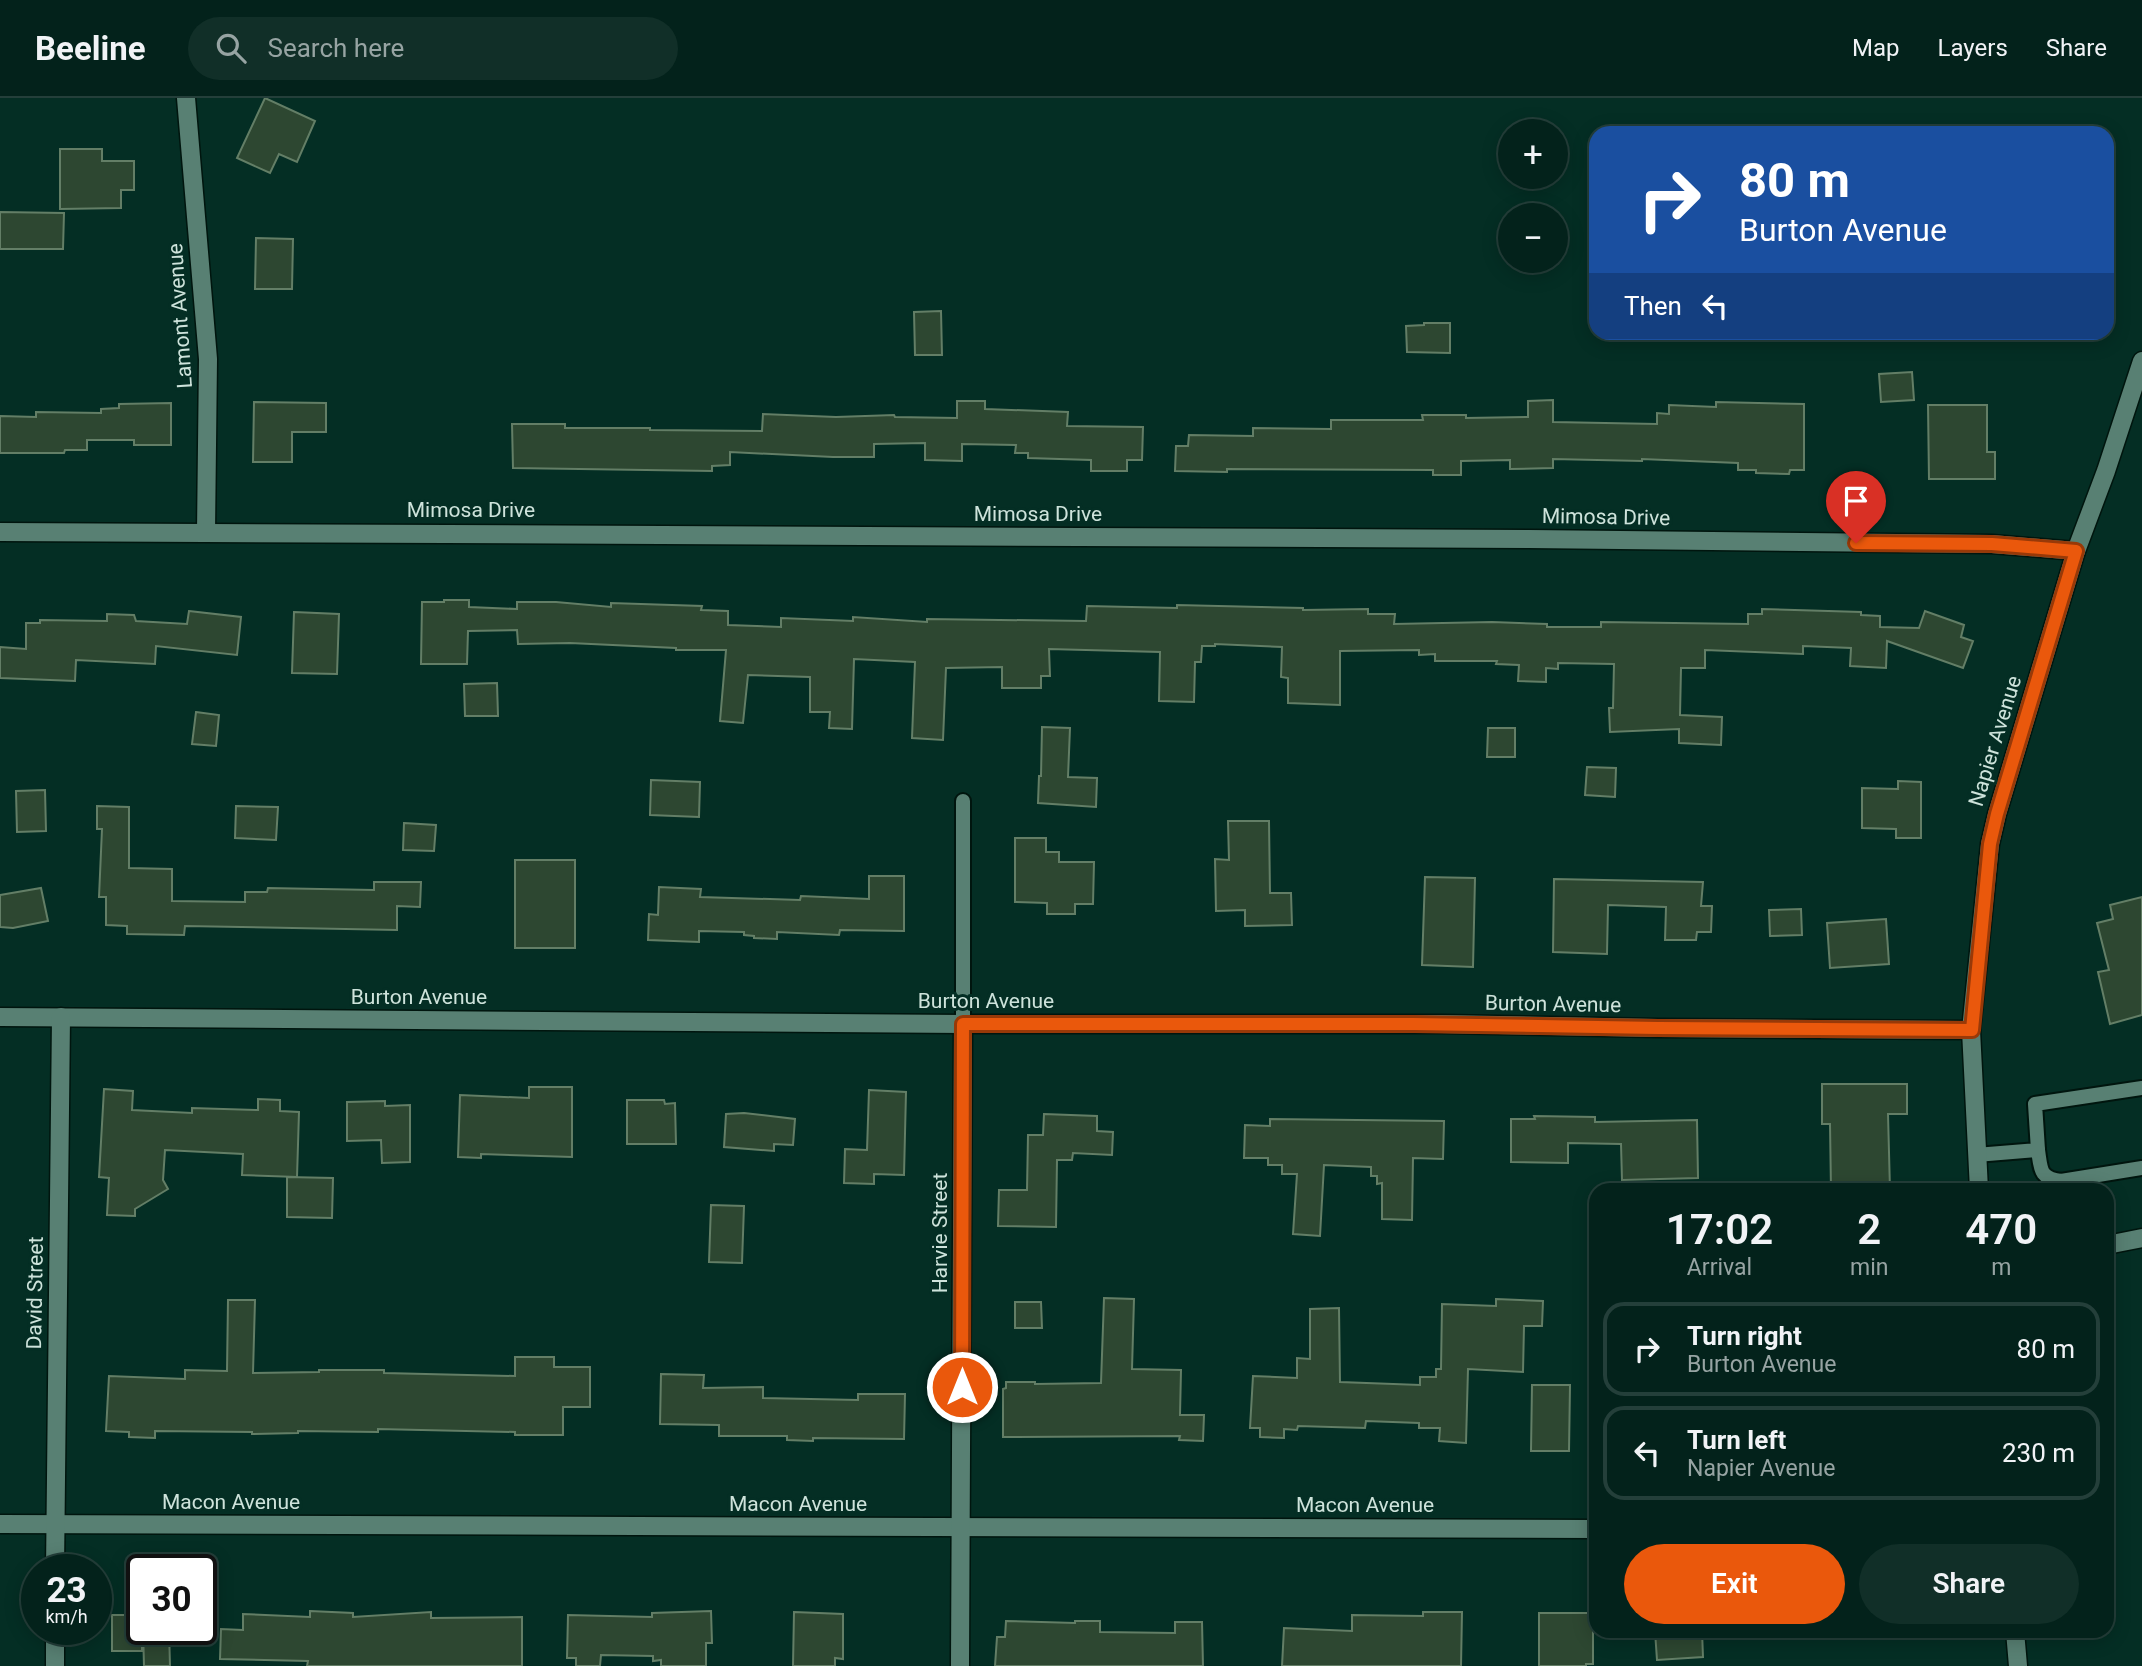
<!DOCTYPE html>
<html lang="en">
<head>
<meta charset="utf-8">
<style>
	:root { --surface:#03221b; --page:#112f28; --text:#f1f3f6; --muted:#97a4a3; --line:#243f3a; --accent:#ea580c }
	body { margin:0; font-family:Roboto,sans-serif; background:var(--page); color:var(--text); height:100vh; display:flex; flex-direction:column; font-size:26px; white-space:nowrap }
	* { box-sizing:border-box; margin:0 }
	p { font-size:23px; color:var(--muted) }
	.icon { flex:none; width:38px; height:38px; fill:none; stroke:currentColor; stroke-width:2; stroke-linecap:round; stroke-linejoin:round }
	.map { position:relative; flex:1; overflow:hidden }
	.panel { position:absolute; left:1589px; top:1085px; width:525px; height:455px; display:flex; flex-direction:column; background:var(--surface); border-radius:21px; box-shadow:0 4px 18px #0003,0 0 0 2px var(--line) }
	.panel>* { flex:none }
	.guide { position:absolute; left:1589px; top:28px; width:525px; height:214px; border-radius:21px; box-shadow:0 4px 18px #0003,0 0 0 2px var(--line); background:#1a4fa0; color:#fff; overflow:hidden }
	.controls { position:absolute; left:1498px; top:21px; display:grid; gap:14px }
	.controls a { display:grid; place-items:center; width:70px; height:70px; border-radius:50%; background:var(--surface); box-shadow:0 4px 18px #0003,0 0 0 2px var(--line); font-size:35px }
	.speed { position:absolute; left:21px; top:1456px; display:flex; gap:14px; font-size:35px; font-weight:700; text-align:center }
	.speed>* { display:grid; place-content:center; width:91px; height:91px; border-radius:50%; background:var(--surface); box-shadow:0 4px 18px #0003,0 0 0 2px var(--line); line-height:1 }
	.speed small { font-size:18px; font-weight:400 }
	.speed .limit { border:4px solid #111; border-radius:10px; background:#fff; color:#111 }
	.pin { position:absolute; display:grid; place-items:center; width:60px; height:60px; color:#fff; margin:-72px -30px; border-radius:50% 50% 50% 0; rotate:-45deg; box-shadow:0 0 7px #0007 }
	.pin .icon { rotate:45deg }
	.me { position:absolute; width:77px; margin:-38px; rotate:0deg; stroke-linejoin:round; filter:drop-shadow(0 0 5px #0008) }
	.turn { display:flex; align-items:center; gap:24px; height:147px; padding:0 35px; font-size:32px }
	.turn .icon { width:91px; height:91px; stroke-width:2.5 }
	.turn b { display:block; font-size:49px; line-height:60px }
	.then { display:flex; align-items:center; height:66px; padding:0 35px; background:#0003; gap:14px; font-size:26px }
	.eta { display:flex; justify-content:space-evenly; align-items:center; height:119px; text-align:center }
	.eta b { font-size:42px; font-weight:600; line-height:49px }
	.primary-button { display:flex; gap:14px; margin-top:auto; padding:14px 35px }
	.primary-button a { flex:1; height:80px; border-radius:42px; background:var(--accent); color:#fff; font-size:28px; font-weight:600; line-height:80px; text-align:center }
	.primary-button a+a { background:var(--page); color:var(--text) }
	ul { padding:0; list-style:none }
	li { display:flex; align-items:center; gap:21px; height:94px; margin:0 14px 10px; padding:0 21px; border:4px solid var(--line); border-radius:21px }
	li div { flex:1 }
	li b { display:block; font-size:26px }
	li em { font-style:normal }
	header { display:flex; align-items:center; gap:42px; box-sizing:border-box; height:98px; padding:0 35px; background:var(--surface); border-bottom:2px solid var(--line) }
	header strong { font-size:33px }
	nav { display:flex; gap:38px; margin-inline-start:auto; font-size:24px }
	.search { width:490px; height:63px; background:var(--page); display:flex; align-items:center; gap:18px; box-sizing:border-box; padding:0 24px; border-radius:38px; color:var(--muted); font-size:26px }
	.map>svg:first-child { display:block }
	.building { fill:#2d4731; stroke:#637e66; stroke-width:2 }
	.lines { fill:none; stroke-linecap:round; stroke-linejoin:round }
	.lane-casing { stroke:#00150e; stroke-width:18 }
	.street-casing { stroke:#00150e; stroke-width:21 }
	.secondary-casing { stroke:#00150e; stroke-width:21 }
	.lane { stroke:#588073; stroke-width:14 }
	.street { stroke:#588073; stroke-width:18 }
	.secondary { stroke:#588073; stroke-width:18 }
	.route-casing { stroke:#983908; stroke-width:18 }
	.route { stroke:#ea580c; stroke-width:12 }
	.labels { text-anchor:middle; stroke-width:6; stroke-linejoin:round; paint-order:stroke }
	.street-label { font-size:21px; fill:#cee3db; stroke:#042e24 }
</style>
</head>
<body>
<header>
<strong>Beeline</strong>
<div class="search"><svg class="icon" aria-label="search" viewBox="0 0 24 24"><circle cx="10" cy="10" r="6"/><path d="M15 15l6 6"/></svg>Search here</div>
<nav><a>Map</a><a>Layers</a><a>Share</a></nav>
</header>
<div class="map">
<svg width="2142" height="1568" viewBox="0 0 2142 1568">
	<rect width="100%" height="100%" fill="#042e24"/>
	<g class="building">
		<path d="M 265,0 L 315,23 L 297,64 L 279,56 L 270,75 L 237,60 Z"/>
		<path d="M 60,51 L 102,51 L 102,63 L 134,63 L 134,92 L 121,92 L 121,110 L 60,111 Z"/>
		<path d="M 0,114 L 64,115 L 63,151 L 0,151 Z"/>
		<path d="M 256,140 L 293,141 L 292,191 L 255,191 Z"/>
		<path d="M 941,213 L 942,257 L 915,257 L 914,214 Z"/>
		<path d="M 1424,225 L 1450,225 L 1450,255 L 1407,254 L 1406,228 L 1424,227 Z"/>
		<path d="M 1912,274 L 1914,302 L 1881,304 L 1879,276 Z"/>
		<path d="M 1553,302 L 1553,324 L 1657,326 L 1657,315 L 1669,316 L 1669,307 L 1716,309 L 1716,304 L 1804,306 L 1804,372 L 1790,372 L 1789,376 L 1756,375 L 1756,372 L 1738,372 L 1738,365 L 1642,361 L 1642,363 L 1553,361 L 1553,370 L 1510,371 L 1510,362 L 1461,363 L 1461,377 L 1433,377 L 1433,372 L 1227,371 L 1227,374 L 1175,373 L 1176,348 L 1188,348 L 1189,337 L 1253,338 L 1253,330 L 1331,331 L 1331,322 L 1423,322 L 1422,317 L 1466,317 L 1466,320 L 1528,319 L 1528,303 Z"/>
		<path d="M 957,303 L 985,303 L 985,311 L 1068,314 L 1067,328 L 1143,329 L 1142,362 L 1127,362 L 1127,373 L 1091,373 L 1091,362 L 1028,360 L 1028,355 L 1015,355 L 1016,347 L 962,346 L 962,363 L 925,362 L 925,345 L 874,346 L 874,359 L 833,359 L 730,354 L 730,367 L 712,368 L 712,373 L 513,370 L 512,326 L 565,326 L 565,330 L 650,330 L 650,332 L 762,333 L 763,316 L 836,319 L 894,317 L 895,319 L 957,320 Z"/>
		<path d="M 254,304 L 326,305 L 326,334 L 292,334 L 292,364 L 253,364 Z"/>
		<path d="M 171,305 L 171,347 L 134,347 L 134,342 L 87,342 L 87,352 L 65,352 L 64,355 L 0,355 L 0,318 L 36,319 L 36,314 L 101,315 L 101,311 L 119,310 L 119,306 Z"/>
		<path d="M 1928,307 L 1987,307 L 1987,354 L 1995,354 L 1995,381 L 1929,381 Z"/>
		<path d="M 444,502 L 469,502 L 469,509 L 517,511 L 517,504 L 556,504 L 611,509 L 611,505 L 702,508 L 701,512 L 728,513 L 728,527 L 781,529 L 781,520 L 853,523 L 853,519 L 927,524 L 927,521 L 1086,523 L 1087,508 L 1177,510 L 1177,507 L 1303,510 L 1303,512 L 1368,511 L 1368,516 L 1395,516 L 1394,526 L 1492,524 L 1547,526 L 1547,529 L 1601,529 L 1601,524 L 1748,526 L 1748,516 L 1762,516 L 1762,511 L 1861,514 L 1861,517 L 1880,518 L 1880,529 L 1919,530 L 1925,513 L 1964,527 L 1961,539 L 1973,543 L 1963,570 L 1887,543 L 1886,570 L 1850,568 L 1851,550 L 1803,548 L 1803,556 L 1705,552 L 1705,570 L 1681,570 L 1680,617 L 1722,619 L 1721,647 L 1679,645 L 1679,631 L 1610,634 L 1609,610 L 1613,610 L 1614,566 L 1558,565 L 1558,571 L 1546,570 L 1546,584 L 1518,583 L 1519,567 L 1496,566 L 1497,563 L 1435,563 L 1435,556 L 1419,557 L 1419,552 L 1340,553 L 1340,607 L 1288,605 L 1288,580 L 1281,579 L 1282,549 L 1215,546 L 1215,548 L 1202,548 L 1201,564 L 1195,564 L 1194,604 L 1159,603 L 1160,554 L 1049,551 L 1050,578 L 1041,578 L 1041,590 L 1002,590 L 1002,569 L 946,570 L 943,642 L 912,640 L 915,564 L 854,561 L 852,631 L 829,630 L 830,614 L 810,614 L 810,579 L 748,577 L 743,625 L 720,623 L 726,552 L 676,552 L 676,550 L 570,545 L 518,546 L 517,532 L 468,533 L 467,566 L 421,566 L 422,504 L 444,504 Z"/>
		<path d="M 189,513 L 241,519 L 237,557 L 156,548 L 155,566 L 76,562 L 75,583 L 0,580 L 0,549 L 26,551 L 26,525 L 40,525 L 40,522 L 107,523 L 107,516 L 134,517 L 136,523 L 187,526 Z"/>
		<path d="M 294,514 L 339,516 L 337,576 L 292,575 Z"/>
		<path d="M 497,585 L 498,618 L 465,618 L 464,586 Z"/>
		<path d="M 196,614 L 219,617 L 216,648 L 192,646 Z"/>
		<path d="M 1042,629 L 1070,630 L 1068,679 L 1097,680 L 1096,709 L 1038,705 L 1039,678 L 1041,678 Z"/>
		<path d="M 1488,630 L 1515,630 L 1515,659 L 1487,659 Z"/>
		<path d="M 1587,669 L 1616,670 L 1615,699 L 1585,697 Z"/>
		<path d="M 651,682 L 700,684 L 699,719 L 650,717 Z"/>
		<path d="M 1898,683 L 1921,684 L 1921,740 L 1896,740 L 1896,731 L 1862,730 L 1862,690 L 1898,691 Z"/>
		<path d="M 45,692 L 46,733 L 17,734 L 16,693 Z"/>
		<path d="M 97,708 L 129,709 L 129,770 L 172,771 L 172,803 L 245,804 L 245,794 L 267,794 L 268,790 L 374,792 L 374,784 L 421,784 L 420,809 L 397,808 L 397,832 L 185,828 L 184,837 L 127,836 L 127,828 L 106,827 L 106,799 L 99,799 L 102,731 L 97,731 Z"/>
		<path d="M 236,708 L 278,709 L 276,742 L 235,740 Z"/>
		<path d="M 1228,723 L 1269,723 L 1270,795 L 1291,795 L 1292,827 L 1245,828 L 1245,812 L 1216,813 L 1215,761 L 1229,762 Z"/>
		<path d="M 404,725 L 436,727 L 434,753 L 403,752 Z"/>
		<path d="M 1015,740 L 1046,740 L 1046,754 L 1059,754 L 1059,764 L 1094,764 L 1093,806 L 1075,806 L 1075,816 L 1047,816 L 1047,805 L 1015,804 Z"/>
		<rect x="515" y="762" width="60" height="88"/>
		<path d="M 869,778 L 904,778 L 904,833 L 840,832 L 839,837 L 777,834 L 777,841 L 754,840 L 754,838 L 744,837 L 744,834 L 699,833 L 699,844 L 648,842 L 649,816 L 658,817 L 659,789 L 701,791 L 700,799 L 800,802 L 801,798 L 869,801 Z"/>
		<path d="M 1425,779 L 1475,780 L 1473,869 L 1422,867 Z"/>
		<path d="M 1554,781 L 1703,784 L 1701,808 L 1712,808 L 1711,834 L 1697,834 L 1696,842 L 1665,842 L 1666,809 L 1608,807 L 1607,856 L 1553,854 Z"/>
		<path d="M 41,790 L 48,823 L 13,830 L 0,829 L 0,797 Z"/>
		<path d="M 2142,799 L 2142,917 L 2110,926 L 2098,874 L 2109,872 L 2097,825 L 2113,821 L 2110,807 Z"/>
		<path d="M 1801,811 L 1802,837 L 1770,838 L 1769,812 Z"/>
		<path d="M 1886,821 L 1889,866 L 1830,870 L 1827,825 Z"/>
		<path d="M 1822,986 L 1907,986 L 1907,1016 L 1888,1016 L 1890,1092 L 1831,1092 L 1830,1026 L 1822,1026 Z"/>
		<path d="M 529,989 L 572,989 L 572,1059 L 481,1056 L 481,1060 L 458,1059 L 460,997 L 529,1000 Z"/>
		<path d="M 104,991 L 133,993 L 132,1012 L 192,1015 L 192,1010 L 258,1012 L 258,1001 L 280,1002 L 280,1013 L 299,1014 L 297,1079 L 242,1077 L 243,1056 L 165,1052 L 163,1082 L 168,1091 L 135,1111 L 135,1118 L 107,1117 L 109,1080 L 99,1079 Z"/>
		<path d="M 869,992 L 906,994 L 904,1077 L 874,1076 L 874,1086 L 844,1085 L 845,1051 L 867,1052 Z"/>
		<path d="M 627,1002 L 664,1002 L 665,1006 L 675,1005 L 676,1046 L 627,1046 Z"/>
		<path d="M 385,1003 L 385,1008 L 410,1007 L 410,1064 L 382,1065 L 381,1042 L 347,1043 L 347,1004 Z"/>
		<path d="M 744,1015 L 795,1021 L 793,1047 L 774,1046 L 774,1053 L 724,1049 L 726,1016 Z"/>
		<path d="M 1044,1016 L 1097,1018 L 1097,1033 L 1113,1034 L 1112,1057 L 1073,1055 L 1072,1062 L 1057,1062 L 1056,1129 L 998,1128 L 999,1092 L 1027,1092 L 1028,1037 L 1043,1037 Z"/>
		<path d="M 1534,1018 L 1595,1019 L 1595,1024 L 1697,1022 L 1698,1080 L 1622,1082 L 1621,1046 L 1568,1045 L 1568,1065 L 1511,1064 L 1511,1021 L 1535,1021 Z"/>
		<path d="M 1270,1021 L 1444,1023 L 1443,1061 L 1413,1060 L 1412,1122 L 1382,1121 L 1382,1085 L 1377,1086 L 1377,1078 L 1371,1078 L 1371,1069 L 1324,1067 L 1320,1138 L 1293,1136 L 1297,1076 L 1282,1076 L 1282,1067 L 1268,1067 L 1268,1060 L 1244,1060 L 1245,1027 L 1270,1028 Z"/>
		<path d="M 287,1079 L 333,1080 L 332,1120 L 287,1119 Z"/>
		<path d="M 711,1107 L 744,1108 L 742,1165 L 709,1164 Z"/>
		<path d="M 1104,1200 L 1134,1201 L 1132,1271 L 1181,1272 L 1180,1317 L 1204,1317 L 1203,1343 L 1179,1342 L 1180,1338 L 1003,1339 L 1003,1291 L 1006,1290 L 1006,1284 L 1035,1284 L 1035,1286 L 1101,1285 Z"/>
		<path d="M 1496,1201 L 1543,1203 L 1542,1228 L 1524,1228 L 1523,1274 L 1468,1271 L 1466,1345 L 1439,1343 L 1440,1330 L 1419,1330 L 1419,1325 L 1366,1323 L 1365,1330 L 1298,1328 L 1297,1332 L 1284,1331 L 1284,1340 L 1260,1339 L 1260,1330 L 1250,1330 L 1253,1278 L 1297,1280 L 1297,1260 L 1310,1261 L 1310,1211 L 1339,1210 L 1340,1284 L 1420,1287 L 1420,1279 L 1436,1279 L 1436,1271 L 1441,1271 L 1442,1206 L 1496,1208 Z"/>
		<path d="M 228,1202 L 255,1202 L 253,1275 L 319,1274 L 319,1272 L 384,1272 L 384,1275 L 515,1278 L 515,1259 L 554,1259 L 554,1269 L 590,1269 L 590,1309 L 563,1309 L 563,1337 L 515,1337 L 515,1334 L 378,1331 L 378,1334 L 298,1333 L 298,1335 L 252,1336 L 252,1334 L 155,1333 L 155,1340 L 129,1339 L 129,1334 L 106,1333 L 109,1278 L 185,1281 L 185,1272 L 227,1273 Z"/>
		<path d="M 1015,1204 L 1041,1204 L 1042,1230 L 1015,1230 Z"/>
		<path d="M 661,1276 L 704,1277 L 703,1290 L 763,1289 L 763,1300 L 858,1302 L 858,1296 L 905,1296 L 904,1341 L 813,1340 L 813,1343 L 787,1342 L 787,1338 L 719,1338 L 719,1327 L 660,1326 Z"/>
		<path d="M 1532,1287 L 1570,1287 L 1569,1353 L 1531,1353 Z"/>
		<path d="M 310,1513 L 353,1515 L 353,1519 L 431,1514 L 431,1520 L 522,1519 L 522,1568 L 307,1568 L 308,1563 L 220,1561 L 221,1531 L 243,1532 L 243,1516 L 310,1519 Z"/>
		<path d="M 711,1513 L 712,1545 L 706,1545 L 706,1568 L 661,1568 L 661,1562 L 653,1563 L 653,1558 L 601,1557 L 600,1568 L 576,1568 L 576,1560 L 567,1560 L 568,1517 L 652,1519 L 652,1515 Z"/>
		<path d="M 794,1514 L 843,1516 L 843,1561 L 835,1560 L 835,1568 L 793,1568 Z"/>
		<path d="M 1423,1514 L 1462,1514 L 1461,1568 L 1282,1568 L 1284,1530 L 1352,1533 L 1352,1517 L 1423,1518 Z"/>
		<path d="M 1539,1515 L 1593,1515 L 1593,1566 L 1586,1566 L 1586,1568 L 1539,1568 Z"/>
		<rect x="112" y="1517" width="30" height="36"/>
		<path d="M 1006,1523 L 1075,1525 L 1075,1523 L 1100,1523 L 1100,1534 L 1175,1535 L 1175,1524 L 1202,1524 L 1203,1568 L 995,1568 L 997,1539 L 1005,1539 Z"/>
		<path d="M 143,1531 L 169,1531 L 170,1568 L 144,1568 Z"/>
		<path d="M 1655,1533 L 1702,1533 L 1703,1559 L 1657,1562 Z"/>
	</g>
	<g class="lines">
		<g class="lane-casing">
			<g id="lane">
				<path d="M 963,926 L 963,703"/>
				<path d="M 2038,1052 C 2041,1071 2039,1080 2061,1083 L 2142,1070"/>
				<path d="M 1976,1057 L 2038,1052 L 2035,1006 L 2142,990"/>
			</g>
		</g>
		<g class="street-casing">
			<g id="street">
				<path d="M 186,0 L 208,261 L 206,434"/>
				<path d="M 0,434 L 1529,441 L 1992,446 L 2076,453"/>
				<path d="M 0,919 L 963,926 L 1441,926 L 1658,930 L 1971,932"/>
				<path d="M 2107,1147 L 2142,1140"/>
				<path d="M 0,1426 L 1596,1431"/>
				<path d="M 55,1472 L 61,919"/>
				<path d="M 55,1568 L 55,1531"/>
				<path d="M 960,1568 L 963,926"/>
			</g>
		</g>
		<g class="secondary-casing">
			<g id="secondary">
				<path d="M 1979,1092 L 1971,932 L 1990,746 L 1997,716 L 2076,453 L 2106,373 L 2142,263"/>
				<path d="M 2015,1533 L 2018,1568"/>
			</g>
		</g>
		<use href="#lane" class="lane"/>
		<use href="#street" class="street"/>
		<use href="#secondary" class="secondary"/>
	</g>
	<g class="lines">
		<g class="route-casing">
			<path id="route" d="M 962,1289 L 963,926 L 1414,926 L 1658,930 L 1972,932 L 1990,746 L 1997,716 L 2076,453 L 1992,446 L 1856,445"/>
		</g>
		<use href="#route" class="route"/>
	</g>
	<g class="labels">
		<g class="street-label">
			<text transform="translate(180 218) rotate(-94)" y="7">Lamont Avenue</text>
			<text x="471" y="419">Mimosa Drive</text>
			<text x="1038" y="423">Mimosa Drive</text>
			<text transform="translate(1606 419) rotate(1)" y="7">Mimosa Drive</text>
			<text transform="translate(1995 643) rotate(-73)" y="7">Napier Avenue</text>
			<text x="419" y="906">Burton Avenue</text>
			<text x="986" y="910">Burton Avenue</text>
			<text transform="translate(1553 906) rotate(1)" y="7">Burton Avenue</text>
			<text transform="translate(940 1135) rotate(-90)" y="7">Harvie Street</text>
			<text transform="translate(35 1195) rotate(-89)" y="7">David Street</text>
			<text x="231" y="1411">Macon Avenue</text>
			<text x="798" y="1413">Macon Avenue</text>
			<text x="1365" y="1414">Macon Avenue</text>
		</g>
	</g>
</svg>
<div class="controls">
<a>+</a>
<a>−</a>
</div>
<div class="speed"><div>23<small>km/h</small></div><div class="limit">30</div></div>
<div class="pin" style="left:1856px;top:445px;background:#d93025"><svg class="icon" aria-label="arrive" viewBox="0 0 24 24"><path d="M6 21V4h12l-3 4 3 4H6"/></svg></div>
<svg class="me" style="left:962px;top:1289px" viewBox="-20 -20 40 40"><circle r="17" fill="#ea580c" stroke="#fff" stroke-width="3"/><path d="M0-11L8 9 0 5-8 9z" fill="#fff"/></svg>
<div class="guide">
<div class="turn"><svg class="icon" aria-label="right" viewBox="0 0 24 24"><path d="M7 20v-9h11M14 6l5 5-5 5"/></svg><div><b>80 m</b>Burton Avenue</div></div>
<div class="then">Then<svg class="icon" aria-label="left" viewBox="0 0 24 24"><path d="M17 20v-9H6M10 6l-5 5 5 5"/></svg></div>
</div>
<section class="panel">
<div class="eta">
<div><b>17:02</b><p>Arrival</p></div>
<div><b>2</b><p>min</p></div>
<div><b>470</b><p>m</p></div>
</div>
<ul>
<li><svg class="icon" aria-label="right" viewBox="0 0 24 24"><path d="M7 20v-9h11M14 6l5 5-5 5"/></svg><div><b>Turn right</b><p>Burton Avenue</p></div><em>80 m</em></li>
<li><svg class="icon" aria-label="left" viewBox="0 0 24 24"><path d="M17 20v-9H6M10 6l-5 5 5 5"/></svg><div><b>Turn left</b><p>Napier Avenue</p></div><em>230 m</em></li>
</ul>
<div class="primary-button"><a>Exit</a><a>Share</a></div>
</section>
</div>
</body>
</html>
